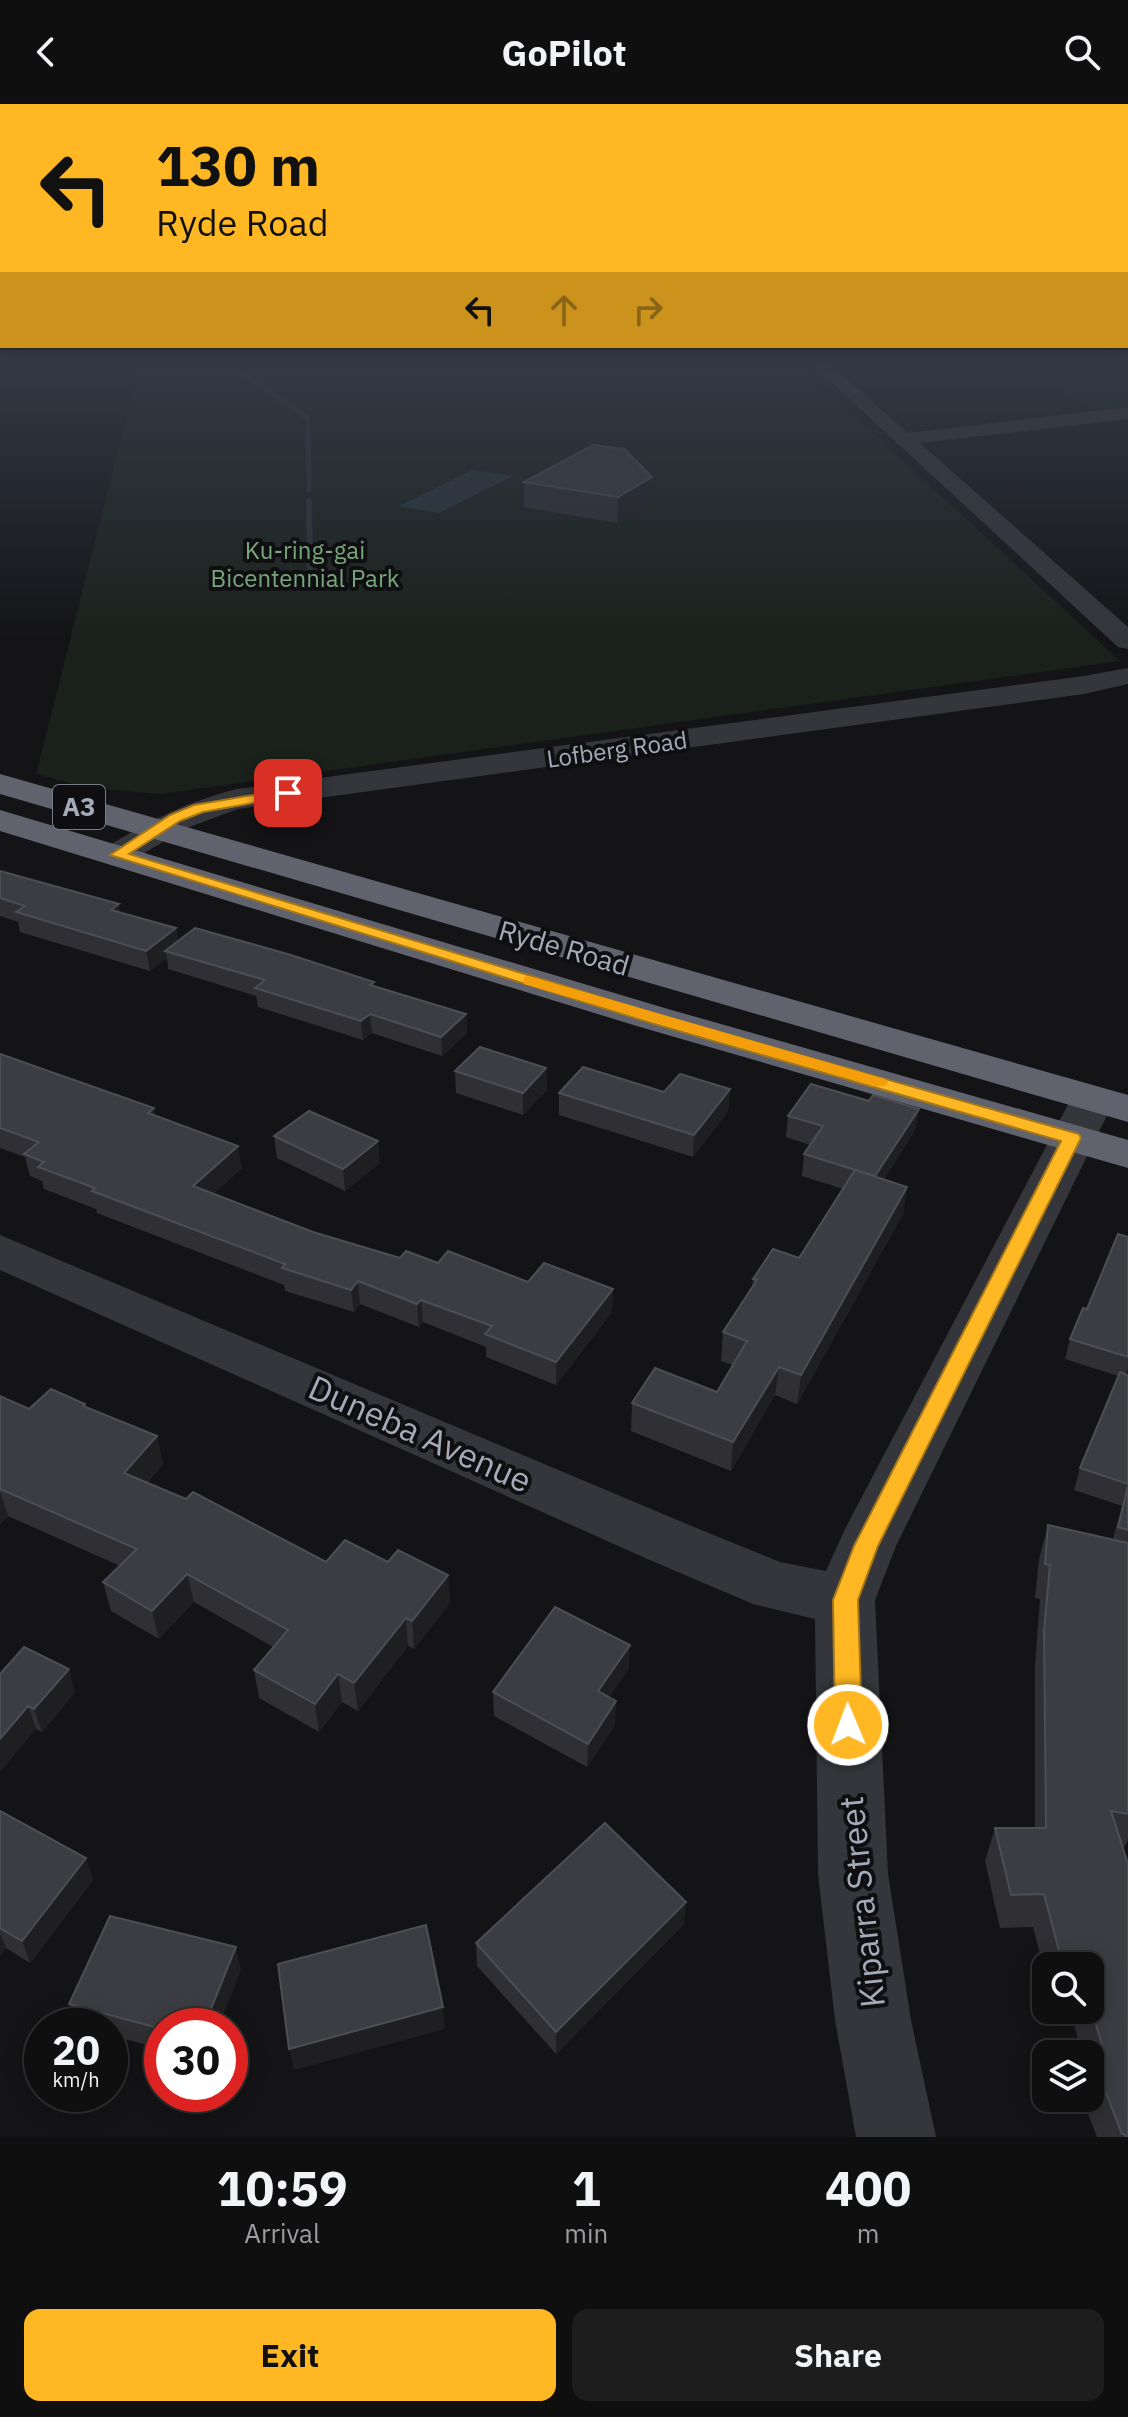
<!DOCTYPE html>
<html lang="en">
<head>
<meta charset="utf-8">
<style>
	:root { --surface:#0f0f10; --page:#1d1d1e; --text:#f1f3f6; --muted:#9b9c9f; --line:#2f2f30; --accent:#ffb823 }
	body { margin:0; font-family:"IBM Plex Sans",sans-serif; background:var(--page); color:var(--text); height:100vh; display:flex; flex-direction:column; font-size:30px; white-space:nowrap }
	* { box-sizing:border-box; margin:0 }
	p { font-size:26px; color:var(--muted) }
	.icon { flex:none; width:44px; height:44px; fill:none; stroke:currentColor; stroke-width:2; stroke-linecap:round; stroke-linejoin:round }
	.map { position:relative; height:2033px; overflow:hidden }
	.sheet { display:flex; flex-direction:column; background:var(--surface); flex:1 }
	.sheet>* { flex:none }
	.top-card { position:absolute; left:0px; top:0px; width:1128px; height:244px; box-shadow:0 4px 20px #0003,0 0 0 2px var(--line); background:#ffb823; color:#111; overflow:hidden }
	.fabs { position:absolute; left:1032px; top:1848px; display:grid; gap:16px }
	.fabs a { display:grid; place-items:center; width:72px; height:72px; border-radius:16px; background:var(--surface); box-shadow:0 4px 20px #0003,0 0 0 2px var(--line); font-size:40px }
	.speed { position:absolute; left:24px; top:1904px; display:flex; gap:16px; font-size:40px; font-weight:700; text-align:center }
	.speed>* { display:grid; place-content:center; width:104px; height:104px; border-radius:50%; background:var(--surface); box-shadow:0 4px 20px #0003,0 0 0 2px var(--line); line-height:1 }
	.speed small { font-size:20px; font-weight:400 }
	.speed .limit { border:12px solid #d22; background:#fff; color:#111 }
	.pin { position:absolute; display:grid; place-items:center; width:68px; height:68px; color:#fff; margin:-34px; border-radius:16px; box-shadow:0 4px 12px #0006 }
	.me { position:absolute; width:88px; margin:-44px; rotate:359deg; stroke-linejoin:round; filter:drop-shadow(0 0 6px #0008) }
	.turn { display:flex; align-items:center; gap:28px; height:168px; padding:0 24px; font-size:36px }
	.turn .icon { width:104px; height:104px; stroke-width:2.5 }
	.turn b { display:block; font-size:56px; line-height:68px }
	.lanes { display:flex; align-items:center; height:76px; padding:0 24px; background:#0003; justify-content:center; gap:40px; direction:ltr }
	.lanes .off { opacity:.35 }
	.eta { display:flex; justify-content:space-evenly; align-items:center; height:136px; text-align:center }
	.eta b { font-size:48px; font-weight:700; line-height:56px }
	.cta { display:flex; gap:16px; margin-top:auto; padding:16px 24px }
	.cta a { flex:1; height:92px; border-radius:16px; background:var(--accent); color:#111; font-size:32px; font-weight:700; line-height:92px; text-align:center }
	.cta a+a { background:var(--page); color:var(--text) }
	header { display:flex; justify-content:space-between; align-items:center; height:104px; padding:0 24px; background:var(--surface); font-size:36px; font-weight:700 }
	.map>svg:first-child { display:block }
	.green { fill:#1a211b }
	.water { fill:#29333b }
	.lines { fill:none; stroke-linecap:round; stroke-linejoin:round }
	.stream-far1 { stroke:#29333b; stroke-width:5 }
	.stream { stroke:#29333b; stroke-width:6 }
	.minor { fill:#35363b; fill-rule:evenodd }
	.highway { fill:#60636d; fill-rule:evenodd }
	.wall { fill:#303034 }
	.shaded-wall { fill:#1f1f22 }
	.building { fill:#3c3d42; stroke:#4c4e55; stroke-width:2 }
	.route { fill:#ffb823; stroke:#a67817; stroke-width:2 }
	.slow { fill:#f59e0b }
	.labels { text-anchor:middle; stroke-width:8; stroke-linejoin:round; paint-order:stroke }
	.far-park-label { font-size:24px; fill:#79a57c; stroke:#0f0f11 }
	.far-street-label { font-size:24px; fill:#a4aab8; stroke:#0f0f11 }
	.shield { fill:#0f0f11; stroke:#777c86; stroke-width:2 }
	.shield-label { font-size:26px; font-weight:bold; fill:#a4aab8 }
	.street-label { font-size:28px; fill:#a4aab8; stroke:#0f0f11 }
	.near-street-label { font-size:34px; fill:#a4aab8; stroke:#0f0f11 }
</style>
</head>
<body>
<header><svg class="icon" aria-label="back" viewBox="0 0 24 24"><path d="M15 5l-7 7 7 7"/></svg>GoPilot<svg class="icon" aria-label="search" viewBox="0 0 24 24"><circle cx="10" cy="10" r="6"/><path d="M15 15l6 6"/></svg></header>
<div class="map">
<svg width="1128" height="2033" viewBox="0 0 1128 2033">
	<rect width="100%" height="100%" fill="#141416"/>
	<g class="green">
		<path d="M 142,252 L 789,252 L 1120,557 L 160,690 L 89,684 L 36,670 Z"/>
		<path d="M 1120,271 L 1128,273 L 1128,302 L 1089,306 L 1046,278 Z"/>
	</g>
	<path class="water" d="M 472,366 L 513,372 L 439,409 L 399,402 Z"/>
	<g class="lines">
		<g class="stream-far1">
			<path d="M 208,252 L 229,260 L 308,314 L 309,386"/>
			<path d="M 594,252 L 638,256"/>
		</g>
		<path class="stream" d="M 309,397 L 310,464"/>
		<g class="minor">
			<path d="M 803,252 L 821,252 L 908,329 L 1128,303 L 1128,315 L 920,339 L 1128,523 L 1128,545 L 1118,543 Z"/>
			<path d="M 1128,564 L 1128,580 L 1084,590 L 238,705 L 187,724 L 129,758 L 117,761 L 105,758 L 100,751 L 105,744 C 147,718 188,697 237,685 L 1084,572 Z"/>
			<path d="M 1093,982 L 1108,986 L 1115,995 L 896,1442 L 875,1496 L 888,1770 L 911,1916 L 936,2033 L 856,2033 L 835,1916 L 818,1770 L 815,1515 L 753,1500 L 652,1457 L 0,1166 L 0,1131 L 694,1423 L 780,1458 L 826,1467 L 845,1425 L 1071,995 L 1078,986 Z"/>
		</g>
		<g class="highway">
			<path d="M 0,670 L 1128,991 L 1128,1018 L 0,690 Z"/>
			<path d="M 0,706 L 668,905 L 1128,1036 L 1128,1064 L 640,923 L 0,727 Z"/>
		</g>
	</g>
	<g class="wall">
		<path d="M 524,378 L 651,398 L 617,419 L 524,403 Z"/>
		<path d="M 0,767 L 120,808 L 176,824 L 178,837 L 374,878 L 374,882 L 466,910 L 467,929 L 442,952 L 372,929 L 363,936 L 258,903 L 256,892 L 168,865 L 167,854 L 150,867 L 20,828 L 18,818 L 0,812 Z"/>
		<path d="M 0,950 L 156,1012 L 242,1064 L 213,1090 L 313,1128 L 400,1154 L 438,1159 L 528,1178 L 613,1185 L 612,1208 L 556,1281 L 486,1253 L 486,1243 L 423,1218 L 419,1223 L 360,1200 L 354,1208 L 285,1187 L 284,1181 L 97,1109 L 96,1105 L 44,1085 L 42,1077 L 30,1072 L 25,1053 L 0,1044 Z"/>
		<path d="M 546,964 L 547,986 L 523,1011 L 456,989 L 455,967 Z"/>
		<path d="M 730,985 L 728,1007 L 693,1053 L 559,1011 L 559,989 L 664,988 Z"/>
		<path d="M 869,997 L 919,1005 L 915,1026 L 884,1075 L 907,1083 L 903,1110 L 797,1300 L 775,1291 L 731,1367 L 631,1327 L 632,1299 L 717,1288 L 733,1261 L 721,1257 L 723,1228 L 752,1184 L 753,1175 L 799,1154 L 843,1085 L 802,1072 L 804,1050 L 810,1041 L 786,1033 L 788,1012 Z"/>
		<path d="M 274,1032 L 380,1059 L 345,1087 L 277,1054 Z"/>
		<path d="M 1128,1133 L 1128,1265 L 1126,1271 L 1128,1271 L 1128,1736 L 1123,1745 L 1128,2033 L 1097,2033 L 1082,1994 L 1090,1994 L 1090,1950 L 1082,1950 L 1071,1910 L 1055,1910 L 1054,1906 L 1090,1906 L 1090,1862 L 1046,1862 L 1046,1874 L 1033,1823 L 1000,1824 L 985,1757 L 995,1724 L 1035,1724 L 1035,1561 L 1040,1495 L 1035,1494 L 1039,1455 L 1048,1421 L 1113,1435 L 1122,1402 L 1074,1386 L 1080,1364 L 1118,1272 L 1065,1255 L 1070,1235 Z"/>
		<path d="M 0,1292 L 29,1305 L 85,1300 L 86,1304 L 157,1332 L 163,1360 L 147,1379 L 326,1458 L 388,1458 L 448,1471 L 450,1499 L 414,1545 L 408,1542 L 358,1607 L 342,1598 L 319,1628 L 259,1594 L 254,1566 L 273,1543 L 194,1498 L 159,1535 L 111,1507 L 103,1478 L 120,1462 L 8,1412 L 0,1420 Z"/>
		<path d="M 629,1564 L 609,1593 L 615,1621 L 587,1663 L 494,1612 L 493,1588 Z"/>
		<path d="M 0,1570 L 75,1588 L 42,1628 L 36,1625 Z"/>
		<path d="M 0,1707 L 86,1754 L 93,1776 L 30,1859 L 6,1844 L 0,1852 Z"/>
		<path d="M 684,1820 L 556,1950 L 477,1862 L 476,1839 Z"/>
		<path d="M 241,1866 L 162,1922 L 162,1945 L 110,1931 L 110,1922 L 77,1922 L 69,1900 Z"/>
	</g>
	<g class="shaded-wall">
		<path d="M 961,252 L 991,252 L 960,255 Z"/>
		<path d="M 652,373 L 651,398 L 617,419 L 618,393 Z"/>
		<path d="M 119,800 L 122,820 L 111,806 Z"/>
		<path d="M 176,824 L 180,845 L 165,847 L 167,854 L 150,867 L 146,847 Z"/>
		<path d="M 370,910 L 372,929 L 363,936 L 361,917 Z"/>
		<path d="M 466,910 L 467,929 L 442,952 L 441,933 Z"/>
		<path d="M 546,964 L 547,986 L 523,1011 L 523,989 Z"/>
		<path d="M 730,985 L 728,1007 L 693,1053 L 694,1031 Z"/>
		<path d="M 154,1004 L 158,1025 L 148,1009 Z"/>
		<path d="M 919,1005 L 915,1026 L 872,1095 L 875,1072 Z"/>
		<path d="M 378,1037 L 380,1059 L 345,1087 L 343,1065 Z"/>
		<path d="M 238,1042 L 242,1064 L 197,1104 L 193,1082 Z"/>
		<path d="M 907,1083 L 903,1110 L 797,1300 L 801,1271 Z"/>
		<path d="M 358,1177 L 360,1200 L 354,1208 L 351,1186 Z"/>
		<path d="M 613,1185 L 612,1208 L 556,1281 L 556,1258 Z"/>
		<path d="M 421,1196 L 423,1218 L 419,1223 L 417,1200 Z"/>
		<path d="M 779,1263 L 775,1291 L 731,1367 L 733,1338 Z"/>
		<path d="M 157,1332 L 163,1360 L 130,1397 L 124,1369 Z"/>
		<path d="M 0,1388 L 8,1412 L 0,1420 Z"/>
		<path d="M 187,1470 L 194,1498 L 159,1535 L 152,1507 Z"/>
		<path d="M 448,1471 L 450,1499 L 414,1545 L 412,1517 Z"/>
		<path d="M 406,1514 L 408,1542 L 358,1607 L 354,1579 Z"/>
		<path d="M 630,1541 L 629,1564 L 597,1611 L 598,1587 Z"/>
		<path d="M 69,1565 L 75,1588 L 42,1628 L 34,1605 Z"/>
		<path d="M 338,1570 L 342,1598 L 319,1628 L 315,1600 Z"/>
		<path d="M 616,1597 L 615,1621 L 587,1663 L 588,1640 Z"/>
		<path d="M 28,1602 L 36,1625 L 0,1668 L 0,1635 Z"/>
		<path d="M 86,1754 L 93,1776 L 30,1859 L 22,1837 Z"/>
		<path d="M 686,1798 L 684,1820 L 556,1950 L 556,1928 Z"/>
		<path d="M 0,1829 L 6,1844 L 0,1852 Z"/>
		<path d="M 236,1843 L 241,1866 L 219,1922 L 204,1922 Z"/>
		<path d="M 443,1903 L 445,1925 L 294,1966 L 289,1945 Z"/>
	</g>
	<g class="building">
		<path d="M 593,341 L 624,345 L 652,373 L 618,393 L 524,378 Z"/>
		<path d="M 0,767 L 119,800 L 111,806 L 176,824 L 146,847 L 16,808 L 25,802 L 0,794 Z"/>
		<path d="M 195,824 L 291,851 L 374,878 L 370,881 L 466,910 L 441,933 L 370,910 L 361,917 L 255,884 L 265,876 L 165,847 Z"/>
		<path d="M 480,943 L 546,964 L 523,989 L 455,967 Z"/>
		<path d="M 0,950 L 154,1004 L 148,1009 L 238,1042 L 193,1082 L 313,1128 L 400,1154 L 406,1147 L 438,1159 L 448,1147 L 528,1178 L 544,1159 L 613,1185 L 556,1258 L 485,1230 L 492,1222 L 421,1196 L 417,1200 L 358,1177 L 351,1186 L 282,1164 L 285,1160 L 92,1087 L 95,1084 L 38,1063 L 44,1058 L 24,1050 L 39,1038 L 0,1024 Z"/>
		<path d="M 583,963 L 664,988 L 680,970 L 730,985 L 694,1031 L 559,989 Z"/>
		<path d="M 811,980 L 869,997 L 873,991 L 919,1005 L 875,1072 L 804,1050 L 823,1022 L 788,1012 Z"/>
		<path d="M 309,1007 L 378,1037 L 343,1065 L 274,1032 Z"/>
		<path d="M 855,1066 L 907,1083 L 801,1271 L 779,1263 L 733,1338 L 632,1299 L 655,1264 L 717,1288 L 747,1237 L 723,1228 L 757,1176 L 753,1175 L 773,1145 L 799,1154 Z"/>
		<path d="M 1118,1130 L 1128,1133 L 1128,1253 L 1070,1235 L 1083,1204 L 1087,1205 Z"/>
		<path d="M 1120,1268 L 1128,1271 L 1128,1380 L 1080,1364 Z"/>
		<path d="M 51,1285 L 85,1300 L 83,1302 L 157,1332 L 124,1369 L 186,1395 L 193,1388 L 326,1458 L 345,1436 L 388,1458 L 398,1446 L 448,1471 L 412,1517 L 406,1514 L 354,1579 L 338,1570 L 315,1600 L 254,1566 L 288,1526 L 187,1470 L 152,1507 L 103,1478 L 137,1445 L 0,1385 L 0,1292 L 29,1305 Z"/>
		<path d="M 1128,1382 L 1128,1426 L 1118,1423 Z"/>
		<path d="M 1048,1421 L 1128,1439 L 1128,1710 L 1111,1707 L 1128,1760 L 1128,2033 L 1126,2033 L 1124,2030 L 1122,2030 L 1091,1950 L 1104,1947 L 1090,1901 L 1090,1862 L 1063,1862 L 1044,1790 L 1011,1791 L 995,1724 L 1046,1724 L 1044,1527 L 1050,1461 L 1045,1460 Z"/>
		<path d="M 555,1503 L 630,1541 L 598,1587 L 616,1597 L 588,1640 L 493,1588 Z"/>
		<path d="M 24,1543 L 69,1565 L 34,1605 L 28,1602 L 0,1635 L 0,1570 Z"/>
		<path d="M 0,1707 L 86,1754 L 22,1837 L 0,1824 Z"/>
		<path d="M 605,1719 L 686,1798 L 556,1928 L 476,1839 Z"/>
		<path d="M 110,1812 L 236,1843 L 204,1922 L 162,1922 L 162,1925 L 69,1900 Z"/>
		<path d="M 426,1821 L 443,1903 L 289,1945 L 278,1860 Z"/>
	</g>
	<linearGradient id="sky" x2="0" y2="1"><stop stop-color="#0b0b0c"/><stop offset="0.47" stop-color="#343a47"/><stop offset="1" stop-color="#343a47" stop-opacity="0"/></linearGradient>
	<rect width="1128" height="537" fill="url(#sky)"/>
	<path class="route" d="M 288,685 L 293,686 L 293,692 L 203,708 L 180,717 L 129,750 L 660,911 L 1079,1030 L 1081,1034 L 878,1442 L 858,1496 L 862,1621 L 858,1630 L 848,1634 L 839,1630 L 835,1621 L 833,1496 L 854,1442 L 1061,1037 L 648,918 L 110,751 L 170,711 L 194,701 Z"/>
	<path class="slow" d="M 529,872 L 885,975 L 888,979 L 885,982 L 873,982 L 524,880 L 524,873 Z"/>
	<g class="labels">
		<g class="far-park-label">
			<text x="305" y="455">Ku-ring-gai<tspan x="305" dy="28">Bicentennial Park</tspan></text>
		</g>
		<g class="far-street-label">
			<text transform="translate(617 646) rotate(-8)" y="8">Lofberg Road</text>
		</g>
		<rect class="shield" x="53" y="681" width="52" height="44" rx="6"/>
		<g class="shield-label">
			<text x="79" y="712">A3</text>
		</g>
		<g class="street-label">
			<text transform="translate(564 844) rotate(16)" y="10">Ryde Road</text>
		</g>
		<g class="near-street-label">
			<text transform="translate(420 1330) rotate(24)" y="12">Duneba Avenue</text>
			<text transform="translate(862 1798) rotate(-96)" y="12">Kiparra Street</text>
		</g>
	</g>
</svg>
<div class="fabs">
<a><svg class="icon" aria-label="search" viewBox="0 0 24 24"><circle cx="10" cy="10" r="6"/><path d="M15 15l6 6"/></svg></a>
<a><svg class="icon" aria-label="layers" viewBox="0 0 24 24"><path d="M12 4l9 5-9 5-9-5zM3 14l9 5 9-5"/></svg></a>
</div>
<div class="speed"><div>20<small>km/h</small></div><div class="limit">30</div></div>
<div class="pin" style="left:288px;top:689px;background:#d93025"><svg class="icon" aria-label="arrive" viewBox="0 0 24 24"><path d="M6 21V4h12l-3 4 3 4H6"/></svg></div>
<svg class="me" style="left:848px;top:1621px" viewBox="-20 -20 40 40"><circle r="17" fill="#ffb823" stroke="#fff" stroke-width="3"/><path d="M0-11L8 9 0 5-8 9z" fill="#fff"/></svg>
<div class="top-card">
<div class="turn"><svg class="icon" aria-label="left" viewBox="0 0 24 24"><path d="M17 20v-9H6M10 6l-5 5 5 5"/></svg><div><b>130 m</b>Ryde Road</div></div>
<div class="lanes"><svg class="icon" aria-label="left" viewBox="0 0 24 24"><path d="M17 20v-9H6M10 6l-5 5 5 5"/></svg><svg class="icon off" aria-label="ahead" viewBox="0 0 24 24"><path d="M12 20V5M6 11l6-6 6 6"/></svg><svg class="icon off" aria-label="right" viewBox="0 0 24 24"><path d="M7 20v-9h11M14 6l5 5-5 5"/></svg></div>
</div>
</div>
<section class="sheet">
<div class="eta">
<div><b>10:59</b><p>Arrival</p></div>
<div><b>1</b><p>min</p></div>
<div><b>400</b><p>m</p></div>
</div>
<div class="cta"><a>Exit</a><a>Share</a></div>
</section>
</body>
</html>
